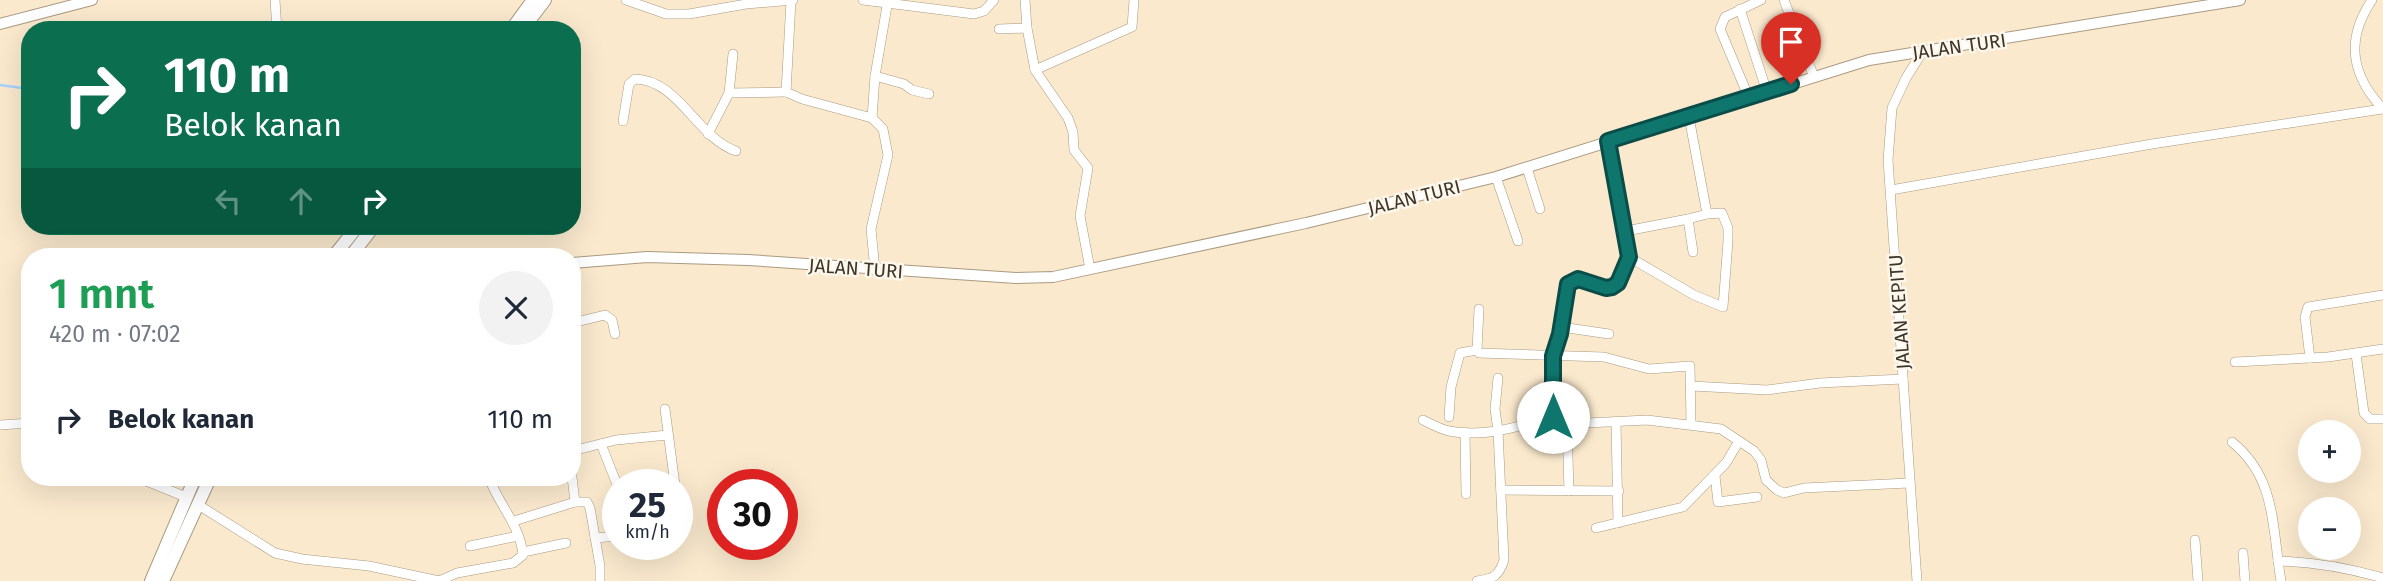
<!DOCTYPE html>
<html lang="id">
<head>
<meta charset="utf-8">
<style>
	:root { --surface:#fff; --page:#f2f2f3; --text:#1f2937; --muted:#747a83 }
	body { margin:0; font-family:"Fira Sans",sans-serif; background:var(--page); color:var(--text); height:100vh; display:flex; flex-direction:column; font-size:26px; white-space:nowrap }
	* { box-sizing:border-box; margin:0 }
	p { font-size:23px; color:var(--muted) }
	.icon { flex:none; width:38px; height:38px; fill:none; stroke:currentColor; stroke-width:2; stroke-linecap:round; stroke-linejoin:round }
	.map { position:relative; flex:1; overflow:hidden }
	.panel { position:absolute; left:21px; top:248px; width:560px; height:238px; display:flex; flex-direction:column; background:var(--surface); border-radius:28px; box-shadow:0 7px 28px #0002 }
	.panel>* { flex:none }
	.banner { position:absolute; left:21px; top:21px; width:560px; height:214px; border-radius:28px; box-shadow:0 7px 28px #0002; background:#0b6e4f; color:#fff; overflow:hidden }
	.buttons { position:absolute; left:2298px; top:420px; display:grid; gap:14px }
	.buttons a { display:grid; place-items:center; width:63px; height:63px; border-radius:50%; background:var(--surface); box-shadow:0 7px 28px #0002; font-size:35px }
	.speed { position:absolute; left:602px; top:469px; display:flex; gap:14px; font-size:35px; font-weight:700; text-align:center }
	.speed>* { display:grid; place-content:center; width:91px; height:91px; border-radius:50%; background:var(--surface); box-shadow:0 7px 28px #0002; line-height:1 }
	.speed small { font-size:18px; font-weight:400 }
	.speed .limit { border:10px solid #d22; background:#fff; color:#111 }
	.pin { position:absolute; display:grid; place-items:center; width:60px; height:60px; color:#fff; margin:-72px -30px; border-radius:50% 50% 50% 0; rotate:-45deg; box-shadow:0 0 7px #0007 }
	.pin .icon { rotate:45deg }
	.me { position:absolute; width:77px; margin:-38px; rotate:0deg; stroke-linejoin:round; filter:drop-shadow(0 0 5px #0008) }
	.turn { display:flex; align-items:center; gap:24px; height:147px; padding:0 28px; font-size:32px }
	.turn .icon { width:91px; height:91px; stroke-width:2.5 }
	.turn b { display:block; font-size:49px; line-height:60px }
	.lanes { display:flex; align-items:center; height:66px; padding:0 28px; background:#0003; justify-content:center; gap:35px; direction:ltr }
	.lanes .off { opacity:.35 }
	.round { display:grid; place-items:center; flex:none; width:74px; height:74px; border-radius:37px; background:var(--page) }
	.overview { display:flex; align-items:center; justify-content:space-between; height:119px; padding:0 28px }
	h1 { font-size:42px; font-weight:600; line-height:52px; color:#1e9e55 }
	ul { padding:0; list-style:none }
	li { display:flex; align-items:center; gap:21px; height:105px; padding:0 28px }
	li div { flex:1 }
	li b { display:block; font-size:26px }
	li em { font-style:normal }
	.map>svg:first-child { display:block }
	.lines { fill:none; stroke-linecap:round; stroke-linejoin:round }
	.stream { stroke:#a6d3fd; stroke-width:2.5 }
	.minor-casing { stroke:#aa9a80; stroke-width:10 }
	.major-casing { stroke:#aa9a80; stroke-width:12 }
	.highway-casing { stroke:#aa9a80; stroke-width:14 }
	.minor { stroke:#fff; stroke-width:9 }
	.major { stroke:#fff; stroke-width:10 }
	.highway { stroke:#fff; stroke-width:12 }
	.route-casing { stroke:#0a4d48; stroke-width:18 }
	.route { stroke:#0f766e; stroke-width:12 }
	.labels { text-anchor:middle; stroke-width:5; stroke-linejoin:round; paint-order:stroke }
	.street-label { font-size:19px; fill:#3c352a; stroke:#fef7ec }
</style>
</head>
<body>
<div class="map">
<svg width="2383" height="581" viewBox="0 0 2383 581">
	<rect width="100%" height="100%" fill="#fae9cd"/>
	<g class="lines">
		<path class="stream" d="M 0,85 L 30,89"/>
		<g class="minor-casing">
			<g id="minor">
				<path d="M 275,0 L 277,30"/>
				<path d="M 626,0 L 666,14 L 689,14 L 746,4 L 793,0"/>
				<path d="M 863,0 L 974,14 L 984,11 L 994,0"/>
				<path d="M 1025,0 L 1027,28 L 1035,70 L 1068,118 L 1073,132 L 1074,150 L 1088,168 L 1080,216 L 1090,269"/>
				<path d="M 1784,0 L 1814,77"/>
				<path d="M 2372,0 C 2345,40 2351,75 2383,109"/>
				<path d="M 791,1 L 786,92 L 802,99 L 872,118 L 883,129 L 888,155 L 871,229 L 875,270"/>
				<path d="M 1740,9 L 1767,92"/>
				<path d="M 999,29 L 1027,28"/>
				<path d="M 1035,70 L 1132,27 L 1134,0"/>
				<path d="M 875,76 L 904,84 L 912,90 L 929,94"/>
				<path d="M 729,93 L 786,92"/>
				<path d="M 1749,98 L 1720,29 L 1725,17 L 1761,0"/>
				<path d="M 872,118 L 875,76 L 888,0"/>
				<path d="M 623,121 L 629,84 L 635,79 C 679,80 696,137 736,151"/>
				<path d="M 708,134 L 729,93 L 733,54"/>
				<path d="M 1527,168 L 1540,209"/>
				<path d="M 1496,177 L 1518,241"/>
				<path d="M 1891,190 L 2152,144 L 2382,109"/>
				<path d="M 1688,219 L 1707,214 L 1689,117"/>
				<path d="M 1626,231 L 1688,219 L 1693,252"/>
				<path d="M 1629,257 L 1694,295 L 1723,307 L 1728,241 L 1728,228 L 1722,213 L 1707,214"/>
				<path d="M 1479,309 L 1477,350 L 1479,353 L 1604,357 L 1649,369 L 1690,366 L 1691,424"/>
				<path d="M 572,323 L 605,315 L 612,320 L 615,334"/>
				<path d="M 1561,327 L 1609,334"/>
				<path d="M 2356,354 L 2364,413 L 2370,419 L 2383,419"/>
				<path d="M 2310,358 L 2305,317 L 2308,307 L 2383,295"/>
				<path d="M 2235,362 L 2328,357 L 2383,349"/>
				<path d="M 1691,386 L 1767,390 L 1820,383 L 1903,379"/>
				<path d="M 665,409 L 675,485"/>
				<path d="M 1449,417 L 1451,387 L 1460,353 L 1477,350"/>
				<path d="M 1553,417 L 1553,356 L 1560,334 L 1568,284 L 1579,279 L 1606,288 L 1612,287 L 1618,283 L 1629,257 L 1608,141"/>
				<path d="M 1423,420 C 1431,424 1440,429 1449,431 C 1484,438 1520,426 1553,417 L 1567,424 L 1647,420 L 1721,429 L 1754,451 L 1761,460 L 1766,480 L 1777,490 L 1784,493 L 1804,488 L 1909,483"/>
				<path d="M 1616,422 L 1618,523"/>
				<path d="M 1567,424 L 1569,491"/>
				<path d="M 0,425 L 30,423"/>
				<path d="M 1465,432 L 1466,494"/>
				<path d="M 2232,442 C 2277,478 2272,529 2281,581"/>
				<path d="M 601,444 L 616,482"/>
				<path d="M 572,451 L 616,440 L 668,435"/>
				<path d="M 1715,476 L 1718,502 L 1757,497"/>
				<path d="M 572,477 L 575,502"/>
				<path d="M 139,478 L 186,497"/>
				<path d="M 93,479 L 99,478"/>
				<path d="M 1501,490 L 1619,491"/>
				<path d="M 677,498 L 681,523"/>
				<path d="M 197,504 L 275,553 L 302,559 L 369,566 L 439,581"/>
				<path d="M 514,521 L 575,502 L 587,502 L 590,508 L 600,566 L 600,581"/>
				<path d="M 1596,528 L 1683,507 L 1726,463 L 1739,441"/>
				<path d="M 595,538 L 618,536"/>
				<path d="M 2195,540 L 2198,581"/>
				<path d="M 470,546 L 518,536"/>
				<path d="M 523,552 L 566,543"/>
				<path d="M 2243,553 L 2245,581"/>
				<path d="M 2278,561 C 2314,562 2348,568 2383,578"/>
				<path d="M 439,581 L 457,573 L 513,563 L 523,555 C 520,525 499,505 489,478"/>
				<path d="M 1477,581 C 1493,579 1499,576 1504,560 L 1498,431 L 1495,409 L 1498,378"/>
				<path d="M 1917,581 L 1888,160 L 1892,108 L 1906,78 L 1923,51"/>
			</g>
		</g>
		<g class="major-casing">
			<g id="major">
				<path d="M 0,24 L 92,0"/>
				<path d="M 572,263 L 647,257 L 748,260 L 1016,278 L 1053,277 L 1306,223 L 1496,177 L 1869,60 L 2240,0"/>
			</g>
		</g>
		<g class="highway-casing">
			<g id="highway">
				<path d="M 511,30 L 533,0"/>
				<path d="M 522,30 L 545,0"/>
				<path d="M 333,257 L 358,226"/>
				<path d="M 350,257 L 374,226"/>
				<path d="M 151,581 L 195,478"/>
				<path d="M 163,581 L 210,478"/>
			</g>
		</g>
		<use href="#minor" class="minor"/>
		<use href="#major" class="major"/>
		<use href="#highway" class="highway"/>
	</g>
	<g class="lines">
		<g class="route-casing">
			<path id="route" d="M 1553,417 L 1553,356 L 1560,334 L 1568,284 L 1578,279 L 1606,288 L 1612,287 L 1618,283 L 1629,257 L 1608,141 L 1791,84"/>
		</g>
		<use href="#route" class="route"/>
	</g>
	<g class="labels">
		<g class="street-label">
			<text transform="translate(1959 46) rotate(-8)" y="7">JALAN TURI</text>
			<text transform="translate(1414 197) rotate(-14)" y="7">JALAN TURI</text>
			<text transform="translate(856 268) rotate(4)" y="7">JALAN TURI</text>
			<text transform="translate(1899 312) rotate(-94)" y="7">JALAN KEPITU</text>
		</g>
	</g>
</svg>
<div class="buttons">
<a>+</a>
<a>−</a>
</div>
<div class="speed"><div>25<small>km/h</small></div><div class="limit">30</div></div>
<div class="pin" style="left:1791px;top:84px;background:#d93025"><svg class="icon" aria-label="arrive" viewBox="0 0 24 24"><path d="M6 21V4h12l-3 4 3 4H6"/></svg></div>
<svg class="me" style="left:1553px;top:417px" viewBox="-20 -20 40 40"><circle r="19" fill="#fff"/><path d="M0-13L10 11 0 6-10 11z" fill="#0f766e"/></svg>
<div class="banner">
<div class="turn"><svg class="icon" aria-label="right" viewBox="0 0 24 24"><path d="M7 20v-9h11M14 6l5 5-5 5"/></svg><div><b>110 m</b>Belok kanan</div></div>
<div class="lanes"><svg class="icon off" aria-label="left" viewBox="0 0 24 24"><path d="M17 20v-9H6M10 6l-5 5 5 5"/></svg><svg class="icon off" aria-label="ahead" viewBox="0 0 24 24"><path d="M12 20V5M6 11l6-6 6 6"/></svg><svg class="icon" aria-label="right" viewBox="0 0 24 24"><path d="M7 20v-9h11M14 6l5 5-5 5"/></svg></div>
</div>
<section class="panel">
<div class="overview"><div><h1>1 mnt</h1><p>420 m · 07:02</p></div><a class="round"><svg class="icon" aria-label="close" viewBox="0 0 24 24"><path d="M6 6l12 12M18 6L6 18"/></svg></a></div>
<ul>
<li><svg class="icon" aria-label="right" viewBox="0 0 24 24"><path d="M7 20v-9h11M14 6l5 5-5 5"/></svg><div><b>Belok kanan</b></div><em>110 m</em></li>
</ul>
</section>
</div>
</body>
</html>
